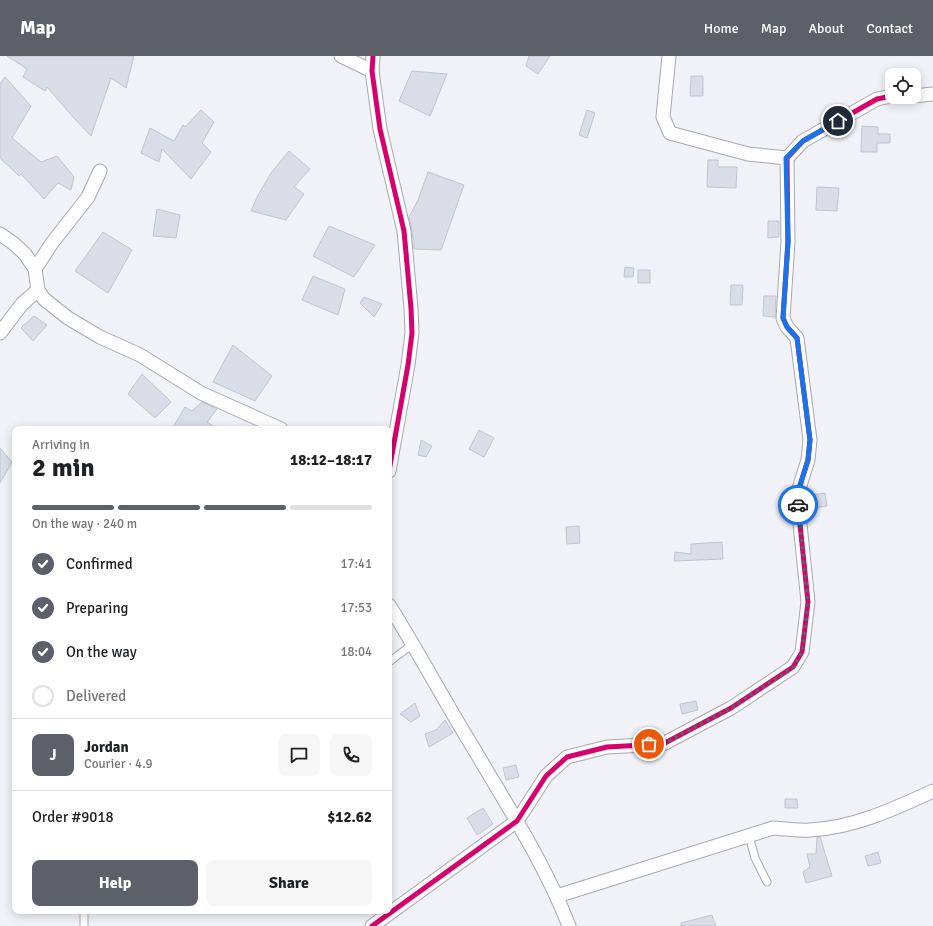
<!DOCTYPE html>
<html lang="en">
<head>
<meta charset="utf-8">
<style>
	body { margin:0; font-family:Signika,sans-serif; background:#f6f6f6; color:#202124; height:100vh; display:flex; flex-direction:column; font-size:15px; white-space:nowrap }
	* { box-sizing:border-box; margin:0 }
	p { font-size:13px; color:#757577 }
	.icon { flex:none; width:22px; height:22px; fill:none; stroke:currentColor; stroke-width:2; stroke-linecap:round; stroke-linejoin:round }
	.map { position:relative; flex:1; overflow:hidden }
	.panel { position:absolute; left:12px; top:370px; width:380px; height:488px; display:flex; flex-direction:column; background:#fff; border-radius:8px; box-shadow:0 2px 10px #0003 }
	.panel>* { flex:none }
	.buttons { position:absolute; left:885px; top:12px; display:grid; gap:8px }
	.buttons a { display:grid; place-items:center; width:36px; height:36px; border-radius:8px; background:#fff; box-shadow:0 2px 10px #0003; font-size:20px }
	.pin { position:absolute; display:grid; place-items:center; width:34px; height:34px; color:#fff; margin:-17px; border:2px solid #fff; border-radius:50%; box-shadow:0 1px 4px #0007 }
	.courier { position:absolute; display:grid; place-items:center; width:40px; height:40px; margin:-20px; border:3px solid #1a73e8; border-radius:50%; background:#fff; color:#222; box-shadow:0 1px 5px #0007 }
	.headline em { font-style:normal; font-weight:800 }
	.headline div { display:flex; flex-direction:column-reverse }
	.headline { display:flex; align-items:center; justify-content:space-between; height:68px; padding:0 20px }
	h1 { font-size:26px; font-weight:800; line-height:30px }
	.bar { display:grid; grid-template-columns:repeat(4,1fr); gap:6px 4px; align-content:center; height:48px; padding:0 20px }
	.bar i { height:5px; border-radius:3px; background:#e0e0e0 }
	.bar .active { background:#5e6069 }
	.bar p { grid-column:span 4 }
	.line { display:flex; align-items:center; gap:10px; padding:0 20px; border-top:1px solid #e0e0e0 }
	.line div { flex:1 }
	.round { display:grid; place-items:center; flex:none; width:42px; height:42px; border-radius:8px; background:#f6f6f6 }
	ol { padding:0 20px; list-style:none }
	li { display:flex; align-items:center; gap:12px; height:44px }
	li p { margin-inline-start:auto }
	li .icon { padding:4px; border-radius:50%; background:#5e6069; color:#fff; stroke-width:4 }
	li:last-child { color:#757577 }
	li i { width:22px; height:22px; border:2px solid #e0e0e0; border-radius:50% }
	.action { display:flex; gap:8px; margin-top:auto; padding:8px 20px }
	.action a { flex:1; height:46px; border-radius:8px; background:#5e6069; color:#fff; font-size:16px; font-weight:800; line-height:46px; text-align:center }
	.action a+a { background:#f6f6f6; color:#202124 }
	header { display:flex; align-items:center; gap:24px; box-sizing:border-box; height:56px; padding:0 20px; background:#5e6069; color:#fff }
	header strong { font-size:19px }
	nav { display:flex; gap:22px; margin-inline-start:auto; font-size:14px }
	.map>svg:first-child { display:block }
</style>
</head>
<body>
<header>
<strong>Map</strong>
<nav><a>Home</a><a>Map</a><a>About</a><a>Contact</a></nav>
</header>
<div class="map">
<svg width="933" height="870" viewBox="0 0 933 870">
	<rect width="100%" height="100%" fill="#f0f2f8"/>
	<g fill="#dadce8" stroke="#c3c5ce">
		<polygon points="7,0 134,0 126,32 111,22 91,80 73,61 47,31 45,35 23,21 27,13"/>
		<polygon points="529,0 550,0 538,18 526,10"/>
		<polygon points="412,15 447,18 430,60 399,45"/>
		<polygon points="691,20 703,20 703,40 690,40"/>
		<polygon points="5,21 31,50 12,82 41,106 57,100 74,121 71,134 58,127 44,143 21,118 19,120 0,102 0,28"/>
		<polygon points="201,54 214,66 202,87 211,96 191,123 162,93 159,106 141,97 150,72 174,85 183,69 185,71"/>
		<polygon points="587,54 595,57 587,82 579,79"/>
		<polygon points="862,70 878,71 878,78 890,78 890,87 877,87 877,96 861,96"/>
		<polygon points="289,95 310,113 294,131 304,138 286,164 251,155 258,139 271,117"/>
		<polygon points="708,104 718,104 718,111 737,111 736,132 707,131"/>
		<polygon points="428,116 464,129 441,194 414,193 412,174 409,161 418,144"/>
		<polygon points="817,131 839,132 837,155 816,154"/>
		<polygon points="157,153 180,159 176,182 153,180"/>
		<polygon points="768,165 779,165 779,181 768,182"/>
		<polygon points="329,170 375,189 354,221 313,200"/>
		<polygon points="103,176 132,194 108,237 75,215"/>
		<polygon points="625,211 634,212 633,221 624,221"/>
		<rect x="638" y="214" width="12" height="13"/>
		<polygon points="313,220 345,233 338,259 302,244"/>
		<polygon points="731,229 743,229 742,249 730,249"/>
		<polygon points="764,240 776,240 775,261 763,260"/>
		<polygon points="364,241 382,248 374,261 360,247"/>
		<polygon points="34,260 47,269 33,285 21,272"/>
		<polygon points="233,289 272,320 255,345 213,326"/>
		<polygon points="142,318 171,346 155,362 128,338"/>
		<polygon points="202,346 217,353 207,366 218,373 172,373 185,351 192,355"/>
		<polygon points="479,374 494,382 484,401 469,393"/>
		<polygon points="421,384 432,390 426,401 418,399"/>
		<polygon points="0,392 12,406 0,427"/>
		<polygon points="825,437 827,450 807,453 805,440"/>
		<polygon points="579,470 580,487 567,488 566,471"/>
		<polygon points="722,486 723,503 674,505 675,496 691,498 691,488"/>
		<polygon points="696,645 698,654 682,658 680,648"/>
		<polygon points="415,647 420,660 411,666 400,658"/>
		<polygon points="445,664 453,677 429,691 425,678 436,674"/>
		<polygon points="516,709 519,721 506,724 503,712"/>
		<polygon points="785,743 797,743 798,752 785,752"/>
		<polygon points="483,752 493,768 477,779 467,762"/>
		<polygon points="817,781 820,781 832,820 806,827 803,816 810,811 807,798 816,798"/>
		<polygon points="878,796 881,807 868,810 865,800"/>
		<polygon points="712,859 716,870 681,870 681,867"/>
	</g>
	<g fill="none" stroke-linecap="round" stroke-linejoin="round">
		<g stroke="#a7a9b1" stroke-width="9">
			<g id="service">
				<polyline points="389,606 413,588"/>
				<polyline points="749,780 755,802 767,826"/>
				<polyline points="84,857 84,870"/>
			</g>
		</g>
		<g stroke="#a7a9b1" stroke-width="15">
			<g id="minor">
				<polyline points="341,0 372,15"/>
				<polyline points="373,0 372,15 380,73 404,175 411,252 412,277 408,309 389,415"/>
				<polyline points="669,0 663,61 670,77 748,98 787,102"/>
				<polyline points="914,40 933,38"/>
				<polyline points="0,178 13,187 25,198 35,213 38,234 44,243 68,262 100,281 140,299 201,337 281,373"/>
				<polyline points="35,213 52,187 88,141 100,115"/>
				<polyline points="0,277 22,248 38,234"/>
				<path d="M389,549C419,597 445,646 474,693C508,751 545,808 569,870"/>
				<path d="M557,840L773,772C785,773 798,775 810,774C853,772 894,753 933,735"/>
				<polyline points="372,870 517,765 546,720 567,701 607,691 663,688 731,652 793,611 802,596 808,546 797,439 808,404 810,384 797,282 787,271 783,262 788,186 787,102 803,85 877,43 892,40"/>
			</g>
		</g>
		<use href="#service" stroke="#fdfdfe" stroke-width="7"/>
		<use href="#minor" stroke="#fdfdfe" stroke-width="13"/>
		<g stroke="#fdfdfd" stroke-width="8">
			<g id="cycleway">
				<polyline points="373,0 372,15 380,73 404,175 411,252 412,277 408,309 389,415"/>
				<polyline points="372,870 517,765 546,720 567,701 607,691 663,688 731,652 793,611 802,596 808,546 797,439 808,404 810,384 797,282 787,271 783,262 788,186 787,102 803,85 877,43 892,40"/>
			</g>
		</g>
		<use href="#cycleway" stroke="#d6006c" stroke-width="5"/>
	</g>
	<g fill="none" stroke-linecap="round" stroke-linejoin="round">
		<polyline stroke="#5e6069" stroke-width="4" stroke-dasharray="0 7.2" points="649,688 663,688 731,652 793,612 802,596 808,546 798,449"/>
		<polyline stroke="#1a73e8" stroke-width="5" points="798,449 797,439 808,404 810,384 797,282 787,271 783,262 788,186 786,102 803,85 838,65"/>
	</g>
</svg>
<div class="buttons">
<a><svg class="icon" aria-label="locate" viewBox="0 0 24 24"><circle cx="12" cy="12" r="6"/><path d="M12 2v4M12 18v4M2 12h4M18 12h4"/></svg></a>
</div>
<div class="pin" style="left:649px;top:688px;background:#ea580c"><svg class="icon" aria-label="bag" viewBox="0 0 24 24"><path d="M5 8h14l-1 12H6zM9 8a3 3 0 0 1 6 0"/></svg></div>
<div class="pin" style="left:838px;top:65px;background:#1f2937"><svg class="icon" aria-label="home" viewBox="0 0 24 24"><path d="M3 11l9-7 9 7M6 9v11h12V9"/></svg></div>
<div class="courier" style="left:798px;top:449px"><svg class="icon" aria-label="car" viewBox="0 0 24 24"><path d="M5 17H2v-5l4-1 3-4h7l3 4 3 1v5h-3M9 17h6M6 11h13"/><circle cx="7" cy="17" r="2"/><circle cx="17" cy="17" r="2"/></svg></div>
<section class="panel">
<div class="headline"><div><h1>2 min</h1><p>Arriving in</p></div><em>18:12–18:17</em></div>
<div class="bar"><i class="active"></i><i class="active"></i><i class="active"></i><i></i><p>On the way · 240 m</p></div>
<ol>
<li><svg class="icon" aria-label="check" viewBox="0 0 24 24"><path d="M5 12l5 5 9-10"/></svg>Confirmed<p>17:41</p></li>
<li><svg class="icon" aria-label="check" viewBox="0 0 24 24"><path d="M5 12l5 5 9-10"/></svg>Preparing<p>17:53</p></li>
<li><svg class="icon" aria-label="check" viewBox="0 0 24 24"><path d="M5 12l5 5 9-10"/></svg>On the way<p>18:04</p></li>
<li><i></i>Delivered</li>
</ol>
<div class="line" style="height:72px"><b class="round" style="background:#5e6069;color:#fff">J</b><div><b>Jordan</b><p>Courier · 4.9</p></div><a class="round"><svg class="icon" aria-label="chat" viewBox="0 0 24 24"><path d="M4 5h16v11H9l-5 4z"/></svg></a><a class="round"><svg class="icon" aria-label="phone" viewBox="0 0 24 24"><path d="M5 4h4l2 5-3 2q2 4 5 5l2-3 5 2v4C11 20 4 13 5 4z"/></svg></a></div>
<div class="line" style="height:52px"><div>Order #9018</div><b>$12.62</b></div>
<div class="action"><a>Help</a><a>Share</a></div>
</section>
</div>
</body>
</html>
